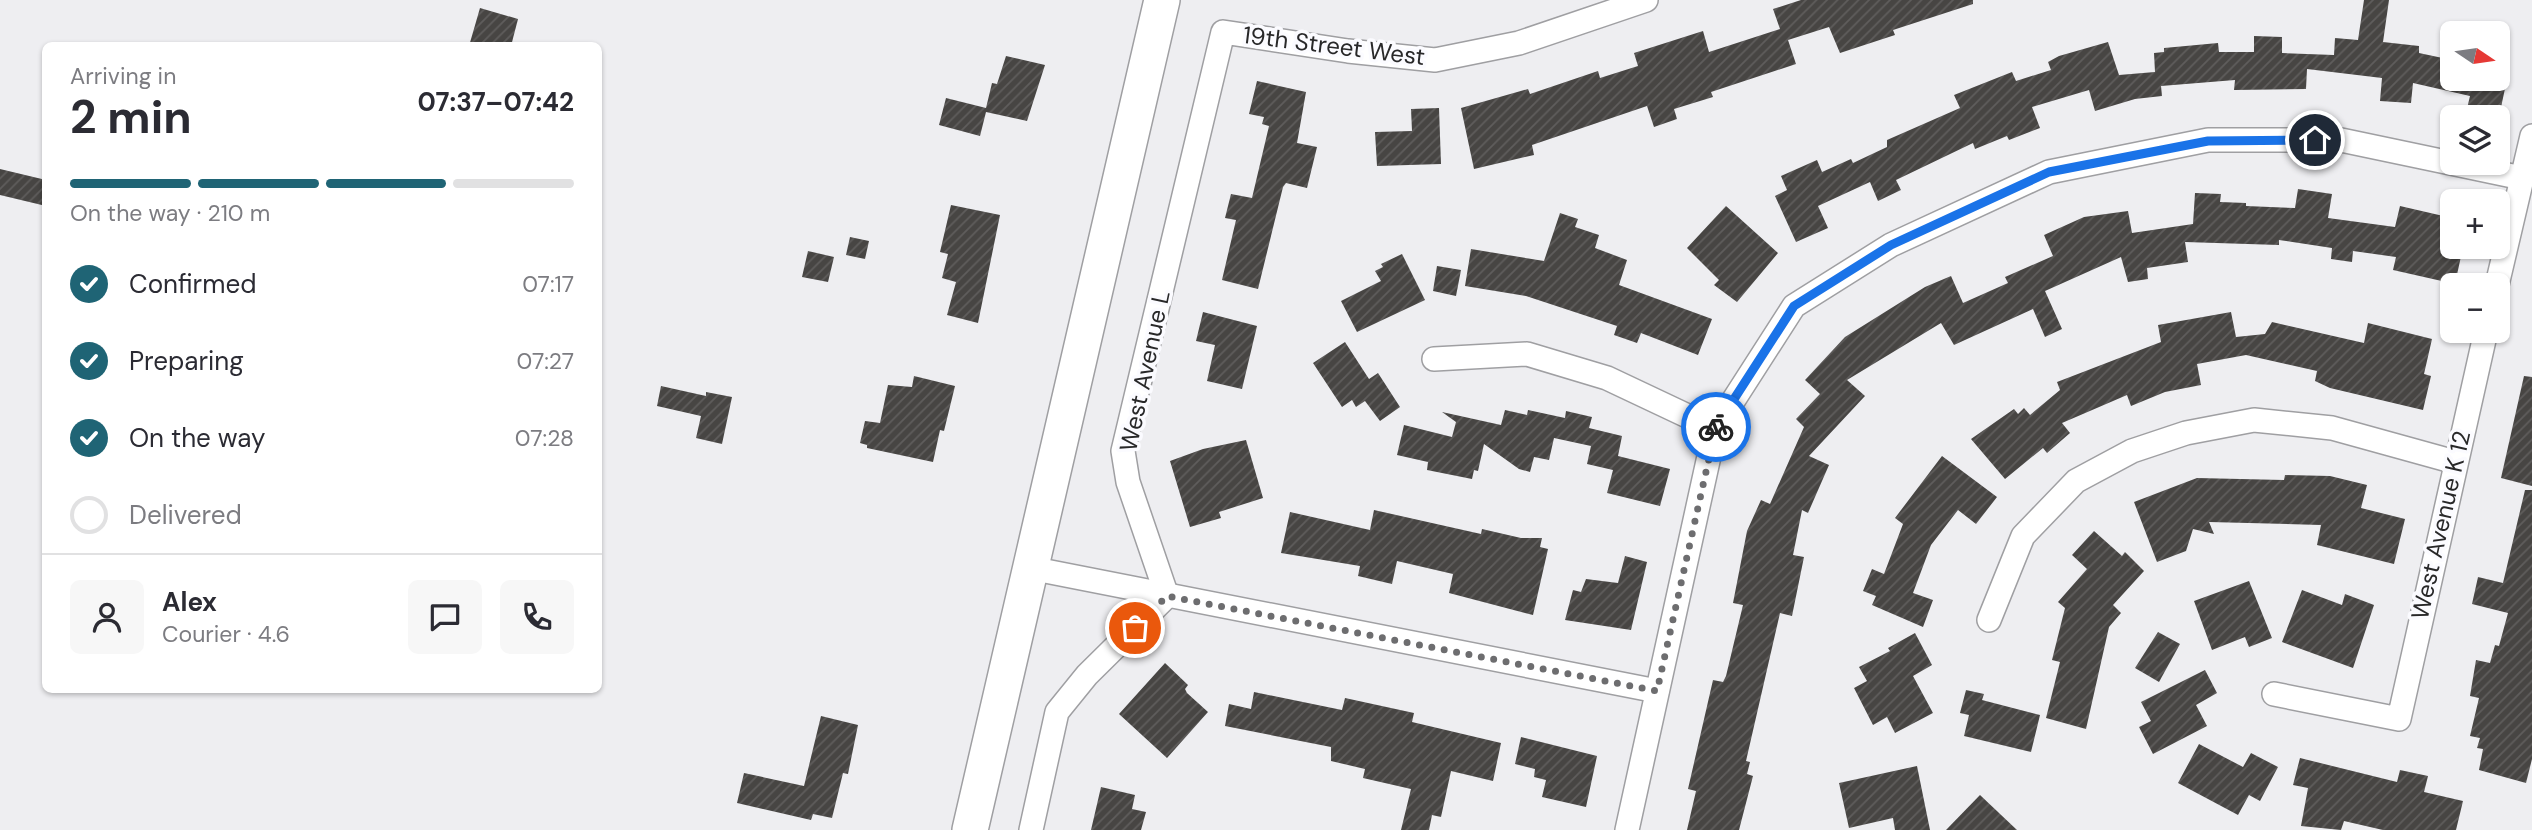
<!DOCTYPE html>
<html lang="en">
<head>
<meta charset="utf-8">
<style>
	body { margin:0; font-family:"DM Sans",sans-serif; background:#f7f7f7; color:#2b2b33; height:100vh; display:flex; flex-direction:column; font-size:26px; white-space:nowrap }
	* { box-sizing:border-box; margin:0 }
	p { font-size:23px; color:#7c7c81 }
	.icon { flex:none; width:38px; height:38px; fill:none; stroke:currentColor; stroke-width:2; stroke-linecap:round; stroke-linejoin:round }
	.map { position:relative; flex:1; overflow:hidden }
	.panel { position:absolute; left:42px; top:42px; width:560px; height:651px; display:flex; flex-direction:column; background:#fff; border-radius:10px; box-shadow:0 2px 5px #0004 }
	.panel>* { flex:none }
	.needle { width:46px; rotate:103deg }
	.tools { position:absolute; left:2440px; top:21px; display:grid; gap:14px }
	.tools a { display:grid; place-items:center; width:70px; height:70px; border-radius:10px; background:#fff; box-shadow:0 2px 5px #0004; font-size:35px }
	.pin { position:absolute; display:grid; place-items:center; width:60px; height:60px; color:#fff; margin:-30px; border:4px solid #fff; border-radius:50%; box-shadow:0 2px 7px #0007 }
	.courier { position:absolute; display:grid; place-items:center; width:70px; height:70px; margin:-35px; border:5px solid #1a73e8; border-radius:50%; background:#fff; color:#222; box-shadow:0 2px 9px #0007 }
	.head em { font-style:normal; font-weight:700 }
	.head div { display:flex; flex-direction:column-reverse }
	.head { display:flex; align-items:center; justify-content:space-between; height:119px; padding:0 28px }
	h1 { font-size:46px; font-weight:700; line-height:52px }
	.bar { display:grid; grid-template-columns:repeat(4,1fr); gap:10px 7px; align-content:center; height:84px; padding:0 28px }
	.bar i { height:9px; border-radius:5px; background:#e1e1e2 }
	.bar .current { background:#1f6475 }
	.bar p { grid-column:span 4 }
	.line { display:flex; align-items:center; gap:18px; padding:0 28px; border-top:2px solid #e1e1e2 }
	.line div { flex:1 }
	.round { display:grid; place-items:center; flex:none; width:74px; height:74px; border-radius:10px; background:#f7f7f7 }
	ol { padding:0 28px; list-style:none }
	li { display:flex; align-items:center; gap:21px; height:77px }
	li p { margin-inline-start:auto }
	li .icon { padding:7px; border-radius:50%; background:#1f6475; color:#fff; stroke-width:4 }
	li:last-child { color:#7c7c81 }
	li i { width:38px; height:38px; border:4px solid #e1e1e2; border-radius:50% }
	.map>svg:first-child { display:block }
</style>
</head>
<body>
<div class="map">
<svg width="2532" height="830" viewBox="0 0 2532 830">
	<defs>
		<pattern id="building-hatch" width="6" height="6" patternUnits="userSpaceOnUse" patternTransform="scale(1.75)"><rect width="6" height="6" fill="#474543"/><path d="M-1 1l2-2M0 6l6-6M5 7l2-2" fill="none" stroke="#5f5d5c"/></pattern>
	</defs>
	<rect width="100%" height="100%" fill="#eeeef1"/>
	<g fill="url(#building-hatch)">
		<polygon points="1801,0 1973,0 1973,4 1893,30 1895,35 1840,53 1829,27 1788,40 1796,64 1711,92 1713,97 1674,109 1677,119 1654,127 1647,106 1532,145 1534,155 1474,169 1461,108 1528,89 1530,94 1598,71 1600,78 1638,66 1634,53 1703,31 1709,52 1780,29 1773,9"/>
		<polygon points="2364,0 2389,0 2383,42 2419,46 2419,53 2452,60 2452,79 2507,79 2499,117 2465,117 2470,96 2413,83 2411,103 2380,101 2382,78 2307,69 2306,89 2234,90 2235,80 2161,86 2162,96 2135,99 2095,111 2089,90 2032,107 2040,128 2009,140 2007,136 1975,149 1973,143 1896,180 1901,190 1878,201 1870,182 1818,206 1828,228 1796,242 1775,196 1787,190 1781,176 1817,160 1822,172 1851,159 1853,163 1887,147 1887,140 1960,108 1954,95 2012,72 2016,81 2051,70 2048,62 2059,56 2108,42 2119,75 2155,72 2154,53 2164,52 2164,48 2218,43 2219,52 2254,52 2254,36 2282,37 2282,53 2334,55 2335,38 2358,40"/>
		<polygon points="480,8 518,19 511,46 469,46"/>
		<polygon points="1006,56 1045,65 1027,121 986,112 980,136 939,125 946,98 986,108 992,83 997,84"/>
		<polygon points="1257,81 1306,92 1297,143 1317,147 1307,188 1286,183 1283,187 1258,289 1222,280 1236,220 1225,218 1231,194 1252,198 1269,126 1262,124 1264,117 1249,114"/>
		<polygon points="1439,108 1441,164 1377,166 1375,132 1412,131 1411,109"/>
		<polygon points="0,169 46,180 46,206 0,195"/>
		<polygon points="2298,189 2332,194 2328,218 2395,227 2400,206 2452,218 2452,247 2463,247 2455,284 2393,270 2396,257 2353,251 2352,262 2331,259 2332,248 2279,240 2279,245 2185,242 2188,262 2147,268 2148,279 2128,282 2121,257 2045,291 2062,329 2045,337 2033,309 1954,345 1941,323 1847,380 1865,396 1809,456 1829,465 1808,513 1802,510 1793,555 1804,557 1792,616 1780,613 1746,761 1750,762 1747,774 1753,776 1739,830 1687,830 1696,791 1688,789 1713,680 1723,682 1726,676 1743,605 1733,603 1747,531 1761,500 1770,504 1804,427 1796,419 1820,394 1805,380 1845,337 1925,287 1951,276 1963,303 2008,283 2005,277 2053,256 2044,235 2084,217 2128,211 2132,233 2193,224 2195,193 2221,194 2220,202 2246,203 2246,206 2295,208"/>
		<polygon points="951,205 1000,215 978,323 947,315 956,282 942,278 948,254 940,252"/>
		<polygon points="1726,206 1778,253 1737,302 1714,285 1719,280 1687,248"/>
		<polygon points="1560,213 1578,219 1575,227 1599,235 1595,248 1627,260 1619,285 1712,319 1698,355 1641,333 1637,343 1614,335 1617,326 1526,296 1465,286 1471,249 1544,261"/>
		<polygon points="850,237 869,241 865,259 846,255"/>
		<polygon points="808,251 834,257 828,282 802,277"/>
		<polygon points="1402,254 1425,300 1357,332 1341,301 1381,281 1375,271 1383,267 1381,264"/>
		<polygon points="1437,266 1461,270 1456,296 1433,291"/>
		<polygon points="1203,312 1257,326 1242,389 1207,381 1215,345 1196,341"/>
		<polygon points="2231,312 2236,337 2265,334 2272,322 2364,343 2368,323 2432,339 2424,374 2431,376 2423,410 2330,388 2315,381 2317,371 2246,355 2197,364 2201,385 2165,392 2131,406 2127,395 2062,423 2070,433 2047,453 2043,448 2005,479 1971,439 2014,409 2018,414 2024,408 2030,415 2060,390 2057,382 2161,342 2158,325"/>
		<polygon points="1345,342 1369,379 1378,373 1400,407 1380,421 1365,401 1356,407 1352,400 1342,407 1313,363"/>
		<polygon points="914,376 955,386 944,431 940,430 933,462 867,448 867,445 860,443 865,421 880,423 888,385 912,387"/>
		<polygon points="2524,376 2532,377 2532,486 2501,478"/>
		<polygon points="661,386 706,396 706,392 732,397 722,444 696,438 701,416 657,406"/>
		<polygon points="1505,410 1527,415 1528,410 1565,418 1566,411 1592,417 1589,428 1622,436 1618,456 1670,469 1660,506 1607,493 1613,470 1587,464 1591,446 1554,438 1549,460 1534,457 1530,472 1519,469 1484,444 1478,471 1474,470 1472,479 1427,470 1428,462 1397,455 1404,425 1452,437 1456,422 1442,412 1501,425"/>
		<polygon points="1246,440 1263,498 1219,512 1221,518 1190,527 1170,461 1203,449"/>
		<polygon points="1942,456 1997,497 1976,524 1958,510 1931,545 1913,593 1933,600 1923,627 1872,605 1876,596 1863,591 1872,569 1884,574 1903,524 1895,518"/>
		<polygon points="2285,475 2330,476 2367,485 2361,508 2405,519 2394,564 2317,545 2321,525 2209,522 2214,534 2193,529 2186,551 2157,562 2134,502 2197,478 2284,480"/>
		<polygon points="2525,490 2532,490 2532,759 2526,783 2479,770 2483,749 2477,748 2480,738 2470,736 2479,698 2470,696 2476,660 2490,663 2495,645 2499,646 2508,613 2472,604 2478,577 2503,583"/>
		<polygon points="1374,510 1481,534 1482,529 1521,538 1542,538 1540,547 1548,549 1533,615 1449,593 1453,574 1397,561 1392,584 1358,576 1360,566 1281,553 1290,512 1370,530"/>
		<polygon points="2094,531 2122,556 2125,552 2144,571 2113,605 2121,613 2109,627 2086,729 2046,718 2060,662 2052,660 2065,608 2058,602 2087,569 2072,555"/>
		<polygon points="1625,556 1647,562 1631,630 1565,620 1573,590 1581,592 1586,579 1618,583"/>
		<polygon points="2249,581 2272,638 2249,647 2245,637 2212,650 2194,601"/>
		<polygon points="2302,590 2342,605 2345,594 2374,605 2353,668 2282,642"/>
		<polygon points="2158,632 2180,644 2159,682 2135,668"/>
		<polygon points="1915,633 1932,665 1913,676 1933,713 1895,733 1887,717 1873,725 1854,688 1867,681 1859,667 1890,651 1888,648"/>
		<polygon points="1165,663 1188,685 1185,689 1187,693 1208,712 1167,758 1119,714"/>
		<polygon points="2205,670 2217,693 2196,705 2207,726 2153,754 2139,727 2151,721 2141,702"/>
		<polygon points="1966,690 1984,694 1982,700 2040,715 2031,752 1964,736 1969,715 1960,713"/>
		<polygon points="1254,692 1342,710 1345,698 1414,713 1412,722 1501,743 1493,781 1451,771 1441,817 1432,815 1429,830 1401,830 1411,789 1363,778 1365,769 1331,761 1331,747 1225,726 1229,704 1251,709"/>
		<polygon points="821,716 858,725 848,774 843,773 832,818 813,814 811,820 737,803 744,773 804,786"/>
		<polygon points="1521,737 1597,756 1586,807 1542,797 1546,780 1534,777 1535,769 1515,764"/>
		<polygon points="2199,744 2243,767 2251,753 2278,767 2260,801 2249,795 2238,815 2178,783"/>
		<polygon points="2300,758 2397,782 2400,770 2428,776 2424,792 2463,801 2456,830 2383,830 2344,821 2341,830 2301,826 2308,788 2293,785"/>
		<polygon points="1917,766 1930,830 1895,830 1893,818 1849,828 1839,783"/>
		<polygon points="1101,787 1135,795 1132,809 1146,812 1141,830 1091,830"/>
		<polygon points="1980,795 2017,830 1946,830"/>
	</g>
	<g fill="none" stroke-linecap="round" stroke-linejoin="round">
		<g stroke="#9f9fa2" stroke-width="26">
			<g id="minor">
				<polyline points="2497,285 2532,136"/>
				<polyline points="1434,359 1527,354 1607,378 1715,429"/>
				<polyline points="1030,568 1657,691"/>
				<polyline points="1989,620 2023,536 2076,481 2132,451 2186,433 2254,420 2332,428 2455,462"/>
				<polyline points="2274,694 2399,719 2486,331"/>
				<polyline points="1031,830 1057,712 1087,675 1167,596 1128,482 1123,451 1223,32 1348,51 1435,60 1519,43 1646,0"/>
				<polyline points="1627,830 1715,429 1794,306 1891,245 2049,172 2208,140 2341,140 2522,178"/>
			</g>
		</g>
		<g stroke="#9f9fa2" stroke-width="38">
			<polyline id="primary" points="970,830 1162,0"/>
		</g>
		<use href="#minor" stroke="#fff" stroke-width="23"/>
		<use href="#primary" stroke="#fff" stroke-width="35"/>
	</g>
	<g fill="none" stroke-linecap="round" stroke-linejoin="round">
		<polyline stroke="#6d6d6f" stroke-width="7" stroke-dasharray="0 12.6" points="1135,628 1167,596 1657,691 1716,427"/>
		<polyline stroke="#1a73e8" stroke-width="9" points="1716,427 1794,306 1891,245 2049,172 2208,141 2315,140"/>
	</g>
	<g text-anchor="middle" stroke-width="7" stroke-linejoin="round" paint-order="stroke">
		<g font-size="24" fill="#282829" stroke="#fbfbff">
			<text transform="translate(1334 46) rotate(7)" y="8">19th Street West</text>
			<text transform="translate(1145 371) rotate(-78)" y="8">West Avenue L</text>
			<text transform="translate(2441 525) rotate(-77)" y="8">West Avenue K 12</text>
		</g>
	</g>
</svg>
<div class="tools">
<a><svg class="needle" viewBox="-14 -14 28 28"><path d="M0-13l5 13h-10z" fill="#e53935"/><path d="M0 13l5-13h-10z" fill="#7c7c81"/></svg></a>
<a><svg class="icon" aria-label="layers" viewBox="0 0 24 24"><path d="M12 4l9 5-9 5-9-5zM3 14l9 5 9-5"/></svg></a>
<a>+</a>
<a>−</a>
</div>
<div class="pin" style="left:1135px;top:628px;background:#ea580c"><svg class="icon" aria-label="bag" viewBox="0 0 24 24"><path d="M5 8h14l-1 12H6zM9 8a3 3 0 0 1 6 0"/></svg></div>
<div class="pin" style="left:2315px;top:140px;background:#1f2937"><svg class="icon" aria-label="home" viewBox="0 0 24 24"><path d="M3 11l9-7 9 7M6 9v11h12V9"/></svg></div>
<div class="courier" style="left:1716px;top:427px"><svg class="icon" aria-label="bike" viewBox="0 0 24 24"><circle cx="6" cy="16" r="4"/><circle cx="18" cy="16" r="4"/><path d="M6 16l4-8h5l3 8M10 8l3 8H6M13 5h3"/></svg></div>
<section class="panel">
<div class="head"><div><h1>2 min</h1><p>Arriving in</p></div><em>07:37–07:42</em></div>
<div class="bar"><i class="current"></i><i class="current"></i><i class="current"></i><i></i><p>On the way · 210 m</p></div>
<ol>
<li><svg class="icon" aria-label="check" viewBox="0 0 24 24"><path d="M5 12l5 5 9-10"/></svg>Confirmed<p>07:17</p></li>
<li><svg class="icon" aria-label="check" viewBox="0 0 24 24"><path d="M5 12l5 5 9-10"/></svg>Preparing<p>07:27</p></li>
<li><svg class="icon" aria-label="check" viewBox="0 0 24 24"><path d="M5 12l5 5 9-10"/></svg>On the way<p>07:28</p></li>
<li><i></i>Delivered</li>
</ol>
<div class="line" style="height:126px"><a class="round"><svg class="icon" aria-label="person" viewBox="0 0 24 24"><circle cx="12" cy="8" r="4"/><path d="M4 21q1-7 8-7t8 7"/></svg></a><div><b>Alex</b><p>Courier · 4.6</p></div><a class="round"><svg class="icon" aria-label="chat" viewBox="0 0 24 24"><path d="M4 5h16v11H9l-5 4z"/></svg></a><a class="round"><svg class="icon" aria-label="phone" viewBox="0 0 24 24"><path d="M5 4h4l2 5-3 2q2 4 5 5l2-3 5 2v4C11 20 4 13 5 4z"/></svg></a></div>
</section>
</div>
</body>
</html>
